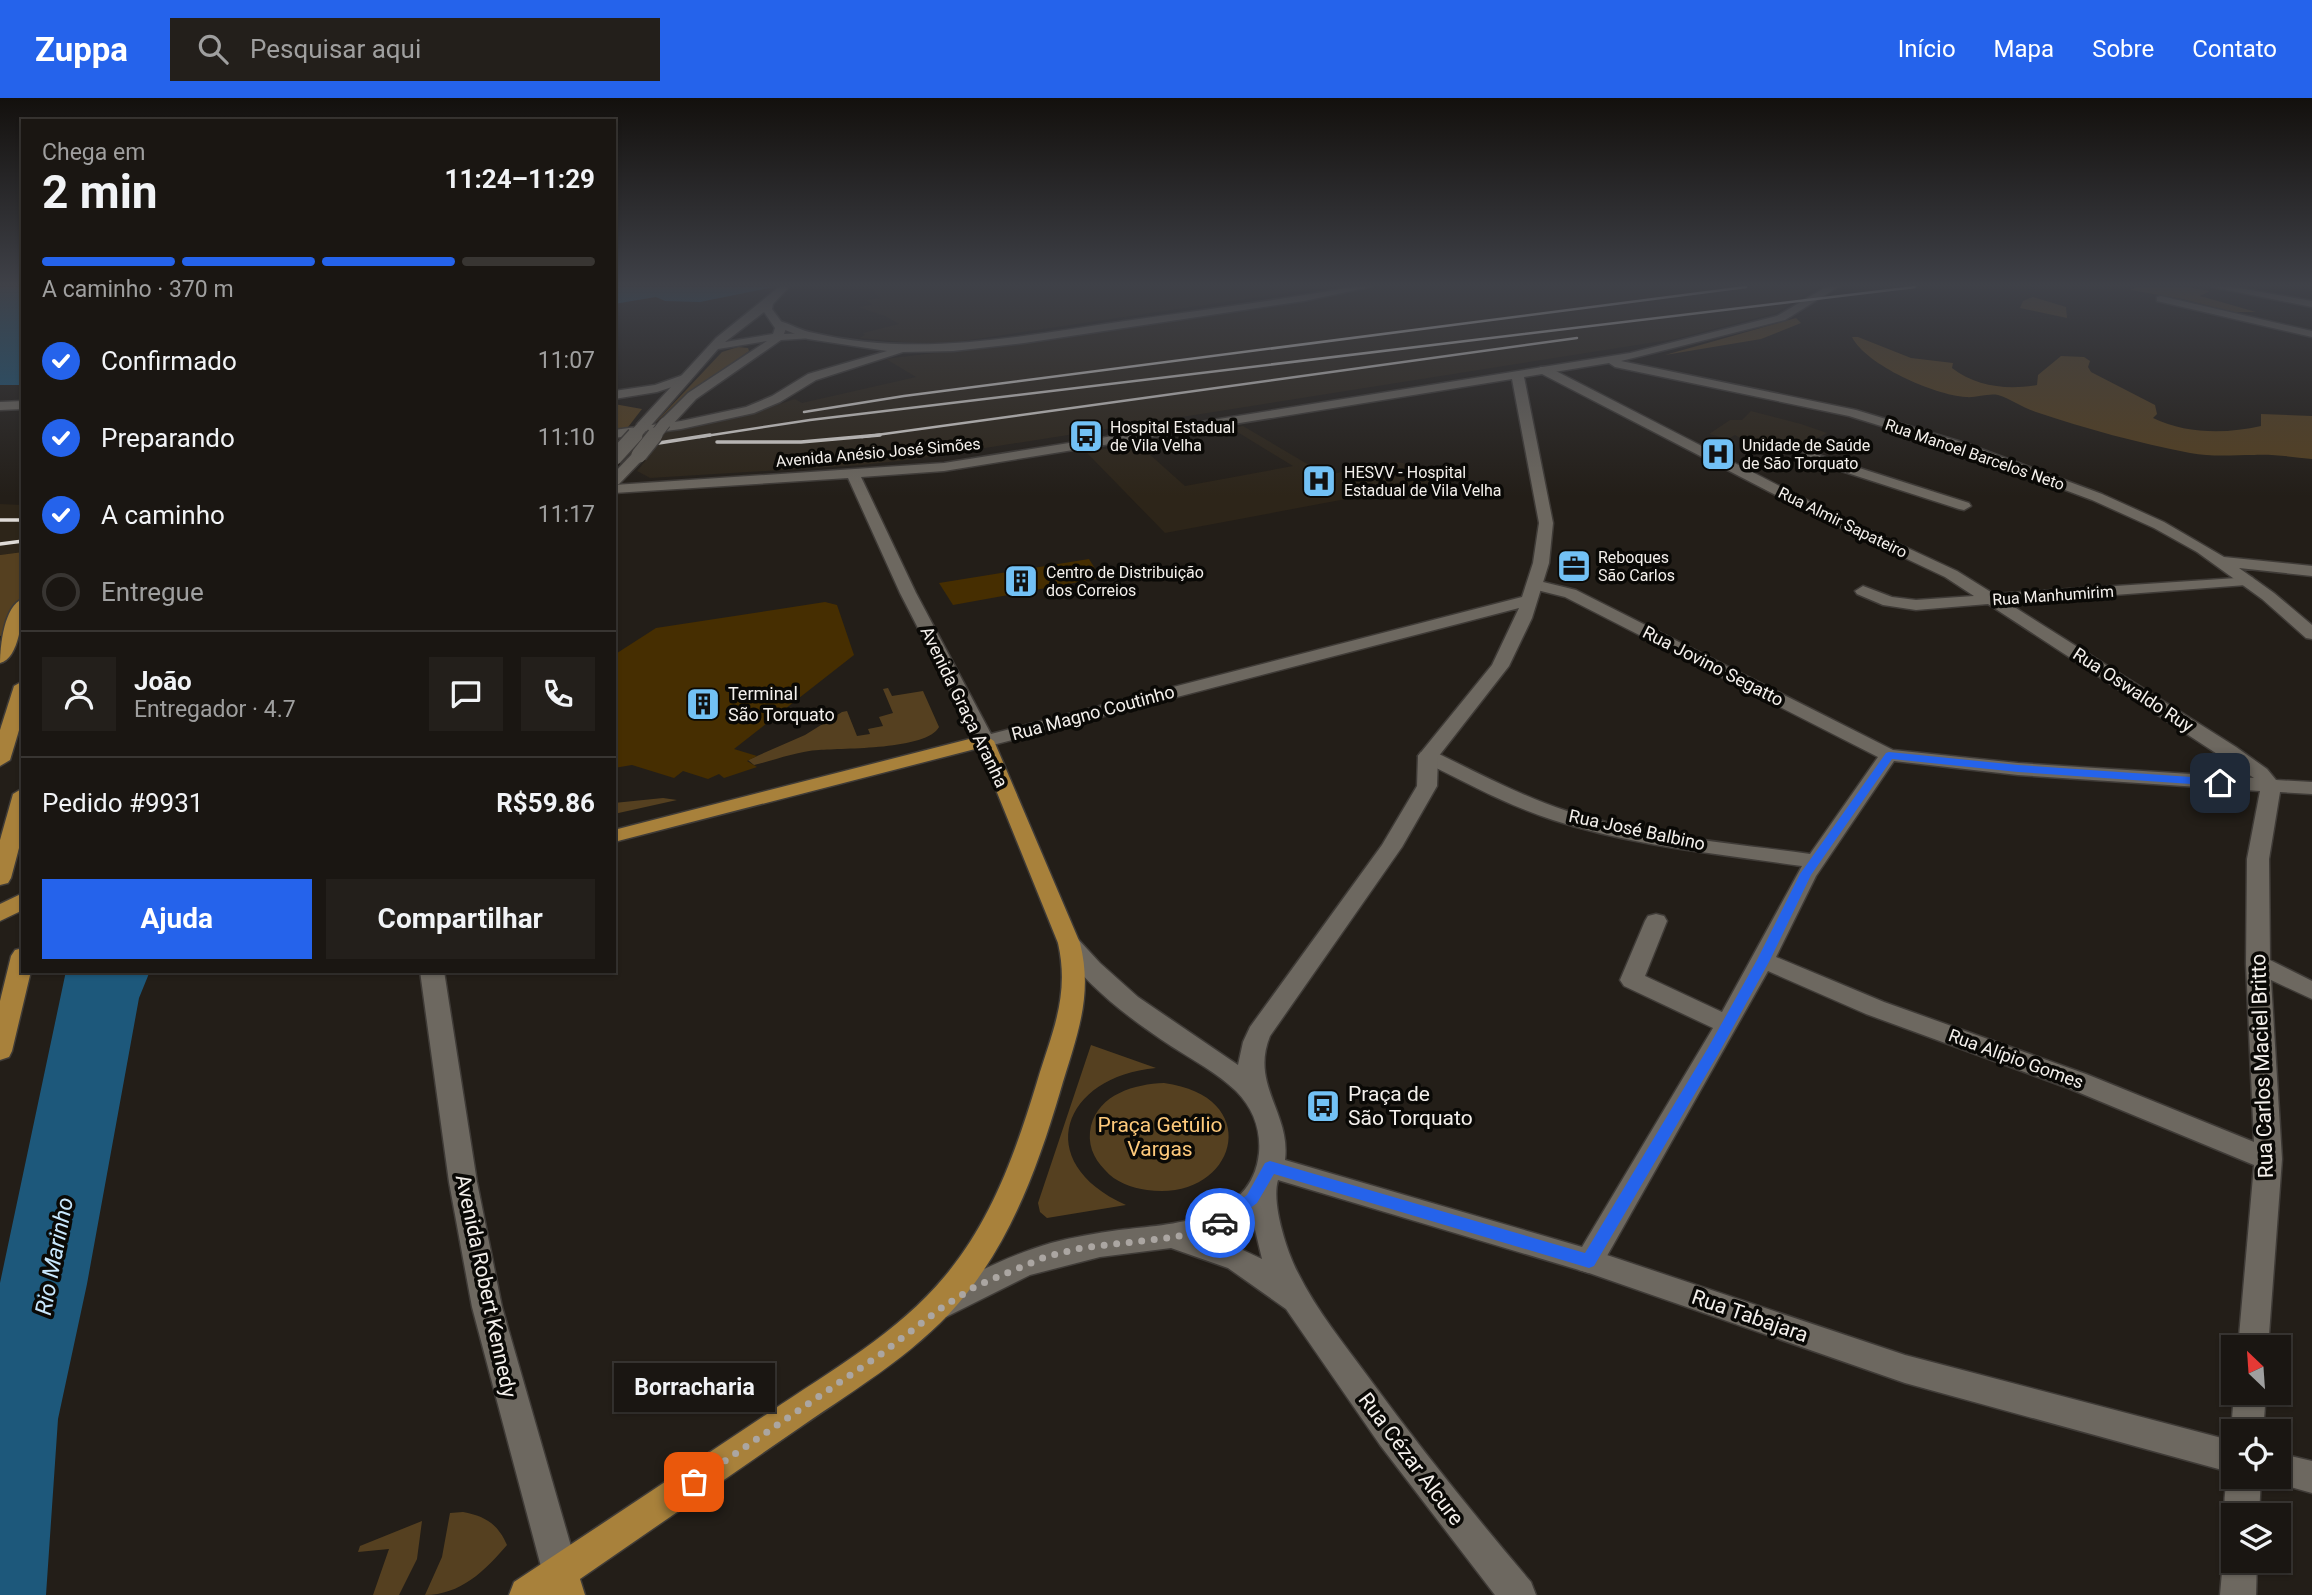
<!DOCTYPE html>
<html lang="pt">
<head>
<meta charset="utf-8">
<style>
	body { margin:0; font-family:Roboto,sans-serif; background:#231f1b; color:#f1f3f6; height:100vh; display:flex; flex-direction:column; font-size:26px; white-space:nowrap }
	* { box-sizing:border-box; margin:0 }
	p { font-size:23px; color:#9f9f9f }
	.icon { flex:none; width:38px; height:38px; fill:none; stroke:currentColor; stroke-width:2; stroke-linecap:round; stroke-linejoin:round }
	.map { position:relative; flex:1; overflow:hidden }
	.drawer { position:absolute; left:21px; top:21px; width:595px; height:854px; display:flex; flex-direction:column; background:#1a1612; border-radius:0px; box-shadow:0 2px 5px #0004,0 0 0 2px #383532 }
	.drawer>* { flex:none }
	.needle { width:46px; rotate:335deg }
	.buttons { position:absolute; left:2221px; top:1237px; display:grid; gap:14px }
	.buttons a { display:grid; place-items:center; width:70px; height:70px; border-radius:0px; background:#1a1612; box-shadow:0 2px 5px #0004,0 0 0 2px #383532; font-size:35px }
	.pin { position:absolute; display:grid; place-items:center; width:60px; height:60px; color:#fff; margin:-30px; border-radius:14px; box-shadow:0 4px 10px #0006 }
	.courier { position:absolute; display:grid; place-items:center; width:70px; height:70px; margin:-35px; border:5px solid #2563eb; border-radius:50%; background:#fff; color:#222; box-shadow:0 2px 9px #0007 }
	.bubble { position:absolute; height:49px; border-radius:0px; background:#1a1612; box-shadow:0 2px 5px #0004,0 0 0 2px #383532; font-size:23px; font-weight:700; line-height:49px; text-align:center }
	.headline em { font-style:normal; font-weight:700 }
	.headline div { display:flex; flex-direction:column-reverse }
	.headline { display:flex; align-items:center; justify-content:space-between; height:119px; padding:0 21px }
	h1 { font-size:46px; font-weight:700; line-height:52px }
	.bar { display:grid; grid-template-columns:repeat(4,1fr); gap:10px 7px; align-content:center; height:84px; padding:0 21px }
	.bar i { height:9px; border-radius:5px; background:#383532 }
	.bar .current { background:#2563eb }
	.bar p { grid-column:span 4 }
	.line { display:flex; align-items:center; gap:18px; padding:0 21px; border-top:2px solid #383532 }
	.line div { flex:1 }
	.round { display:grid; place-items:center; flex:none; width:74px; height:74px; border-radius:0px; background:#231f1b }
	ol { padding:0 21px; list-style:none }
	li { display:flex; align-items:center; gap:21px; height:77px }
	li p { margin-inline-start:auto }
	li .icon { padding:7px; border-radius:50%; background:#2563eb; color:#fff; stroke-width:4 }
	li:last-child { color:#9f9f9f }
	li i { width:38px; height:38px; border:4px solid #383532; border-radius:50% }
	.button { display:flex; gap:14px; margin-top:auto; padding:14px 21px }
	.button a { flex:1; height:80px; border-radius:0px; background:#2563eb; color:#fff; font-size:28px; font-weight:700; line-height:80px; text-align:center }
	.button a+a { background:#231f1b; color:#f1f3f6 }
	header { display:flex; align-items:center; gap:42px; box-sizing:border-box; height:98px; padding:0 35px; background:#2563eb; color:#fff }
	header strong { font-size:33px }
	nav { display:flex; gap:38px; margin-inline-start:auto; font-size:24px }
	.search { width:490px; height:63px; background:#231f1b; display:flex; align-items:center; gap:18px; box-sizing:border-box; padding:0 24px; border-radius:0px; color:#9f9f9f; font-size:26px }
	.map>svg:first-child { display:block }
</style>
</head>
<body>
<header>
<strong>Zuppa</strong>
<div class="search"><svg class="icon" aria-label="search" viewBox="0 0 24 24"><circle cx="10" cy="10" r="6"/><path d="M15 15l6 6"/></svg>Pesquisar aqui</div>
<nav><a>Início</a><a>Mapa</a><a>Sobre</a><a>Contato</a></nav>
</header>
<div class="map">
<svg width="2312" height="1497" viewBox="0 0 2312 1497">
	<rect width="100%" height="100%" fill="#231e18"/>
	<g fill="#2d2519">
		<polygon points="869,189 1326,189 936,247 859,240 865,237 863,235 899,226 885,218 858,209 872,207 867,202 881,200"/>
		<polygon points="1379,189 1817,189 1776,215 1675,241 916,361 862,367 650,380 637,373 651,356 614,358 614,340 764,311 795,301 802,305 916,279 886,261 893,260 1072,238 1282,207"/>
		<polygon points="1751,313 1801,326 1827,335 1787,356 1747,344 1735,337 1728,341 1709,336 1730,322 1742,322"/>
		<polygon points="1243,328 1326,377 1394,364 1403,365 1431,385 1165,435 1086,354 1138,346 1185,388 1293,368 1231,330"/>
		<polygon points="0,406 23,407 23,454 0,457"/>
	</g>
	<g fill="#554020">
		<polygon points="2137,189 2187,189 2210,193 2200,198 2256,214 2234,214 2178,200 2130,192"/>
		<polygon points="2033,199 2066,209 2067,220 2020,210 2023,203"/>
		<polygon points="1796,220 1801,225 1761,241 1665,257"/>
		<path d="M1852,239H1858L1911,260L1953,265L1952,270C1976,289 2008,292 2037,287L2038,277L2061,258L2084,259L2090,263L2088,269L2091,274L2155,307L2157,316L2153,320C2186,336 2226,336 2261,328V316L2312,318V361C2293,359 2273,356 2254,357C2232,357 2212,359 2190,355C2138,345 2087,331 2036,314C2023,310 2011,301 1998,297C1988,295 1976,300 1966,299C1934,297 1866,267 1852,239Z"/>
		<polygon points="738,249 748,250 749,253 683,299 653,327 722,254"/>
		<polygon points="614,306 642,311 625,333 614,330"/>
		<polygon points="23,454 23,534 0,538 0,457"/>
		<path d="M888,590L892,598L923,593L939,629C927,652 843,650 819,652C798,653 775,662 754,667L748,662L805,637L842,614L847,613L857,638L870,636L868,631L883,628L879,619L893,615L883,591Z"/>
		<polygon points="663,700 677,702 614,716 614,705"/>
		<path d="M1091,947L1156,970C1063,978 1030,1064 1126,1107L1047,1120L1040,1114L1038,1105Z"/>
		<path d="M1164,985C1268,999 1235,1105 1147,1092C1132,1090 1115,1084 1105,1072C1093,1060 1087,1045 1091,1028C1099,996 1135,986 1164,985Z"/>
		<path d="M463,1414C485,1418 498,1426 507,1447C485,1473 460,1497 425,1497L442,1459L450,1415Z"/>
		<polygon points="422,1423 417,1461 399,1497 373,1497 389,1451 358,1454 360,1448"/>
	</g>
	<g fill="#1d587b">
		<rect x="0" y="189" width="23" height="98"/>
		<polygon points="614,189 774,189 700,204 665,203 656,199 614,206"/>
		<polygon points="66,873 150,873 139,900 87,1186 58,1321 46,1497 0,1497 0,1185"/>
	</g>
	<g fill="#462e01">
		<polygon points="1089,461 1101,480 953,507 939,485"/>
		<polygon points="825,504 837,507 854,557 734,651 757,658 747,663 757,669 724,680 719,676 708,681 683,673 674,680 632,667 614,670 614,557 656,530"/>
	</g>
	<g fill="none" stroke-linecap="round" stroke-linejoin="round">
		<g stroke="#3f3b37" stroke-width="3">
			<g id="minor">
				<path d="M1351,189H1370L1304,203L1024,245L953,253L903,254L816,282L780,304L754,315L681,331L614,340V332L681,323L746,309L772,298L808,276L887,253L808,241L775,228V224L779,223C791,226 801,233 814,235C918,260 1021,238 1125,223C1200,212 1276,203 1351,189Z"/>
				<polygon points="2213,189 2233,189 2312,203 2312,209"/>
				<polygon points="2161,198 2312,233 2312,239 2157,203 2157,199"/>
				<path d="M1540,269H1548L1826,412L1957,473L1994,496L2252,479L2254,482L2246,487L2008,505L2236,649L2267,671L2276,682L2312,684V696L2280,694L2269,761L2270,862L2312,883V901L2271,882L2282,1061L2268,1250H2238L2254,1067L2068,990L1866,916L1768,873L1599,1172L1589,1175L1579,1172L1575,1163L1579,1154L1713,930L1624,888L1620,882L1645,823L1648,818L1656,816L1664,818L1667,823L1645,878L1722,914L1802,768C1719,756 1633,748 1553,722C1507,707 1464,684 1421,662L1418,658L1421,654H1435C1478,675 1521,698 1567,713C1644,738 1730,745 1810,756L1878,659L1565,499L1529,490L1527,487L1529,484L1535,482L1576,492L1893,652L2018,665L2254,680L1988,506L1916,512L1883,507L1857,496L1855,493L1863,488L1892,499L1916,502L1974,498L1945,479L1816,418L1540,275ZM1894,663L2018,677L2260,693L2247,761L2246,866L2254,1044L2086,976L1884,904L1776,859L1816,778Z"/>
				<polygon points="1806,353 1969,405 1971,408 1964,412 1959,411 1801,360 1799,357"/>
				<polygon points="2234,1295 2266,1295 2263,1334 2233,1334 2233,1339 2231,1334"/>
				<path d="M2232,1368L2233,1379H2261L2259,1418H2233V1431C2219,1418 2225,1384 2232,1368Z"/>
				<polygon points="2233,1449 2233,1463 2257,1463 2256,1497 2220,1497 2223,1463 2228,1451"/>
			</g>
		</g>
		<g stroke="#3f3b37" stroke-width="3">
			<g id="tertiary">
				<path d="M1826,189H1838L1785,222L1621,263L1856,312L1965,345L2102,396L2164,424L2224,459L2312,468V478L2239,470L2274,495L2312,527V541L2306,540L2262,501L2197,454L2154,430L2092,402L1955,351L1849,318L1615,269L1609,265L1524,279L1553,425L1549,465L1532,520L1509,568L1438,659L1437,688L1402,749L1270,938C1250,987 1291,1015 1285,1062L1589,1151L1905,1257L2233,1343V1375L1905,1285L1589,1175L1278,1082C1271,1105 1287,1154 1298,1175C1317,1213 1344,1246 1369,1280C1420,1350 1475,1418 1531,1484L1536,1497H1495L1380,1347L1286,1211L1228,1170L1171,1150L1100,1159L1030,1177L946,1219L935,1215L931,1206L935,1197C972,1176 1010,1157 1051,1145C1074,1139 1096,1135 1119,1132C1171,1126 1252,1124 1259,1055C1261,1032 1253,1010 1236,993C1217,975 1193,962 1171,948C1130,921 1084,887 1058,845L1061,840L1069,837L1077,840L1100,865L1138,899L1238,967L1243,944L1250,929L1382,747L1417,688L1418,658L1492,567L1519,510L985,649L976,643L900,495L848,380L614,395V387L944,365L1630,255L1777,218ZM1512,281L1539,425L1533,465L1522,499L991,636L916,495L861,379L944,373ZM1252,1119L1262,1161L1215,1139L1242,1127Z"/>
				<polygon points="686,276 690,277 690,283 657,294 614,301 614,293 655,287"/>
				<polygon points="23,303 23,311 0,312 0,304"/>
				<polygon points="2278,1355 2312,1363 2312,1395 2266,1382 2265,1379 2278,1379"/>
			</g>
		</g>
		<g stroke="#3f3b37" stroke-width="3">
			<g id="secondary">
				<path d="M779,189H789L773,206L772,211L786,230L784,236L808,235L814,238L812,240L781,242L696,301L672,327H662V321L688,295L767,243L718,251L647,332H637V326L716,240ZM764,214L775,230L773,236L725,244Z"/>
				<polygon points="639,353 646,357 644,360 619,386 614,387 614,375 634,354"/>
				<polygon points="420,873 444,873 477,1084 502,1209 579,1476 573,1488 561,1494 549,1488 543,1476 472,1209 449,1084"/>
			</g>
		</g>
		<g stroke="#3f3b37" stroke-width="3">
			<g id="primary">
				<path d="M23,501C23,518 19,561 0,565C0,549 4,507 23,501Z"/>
				<polygon points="23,583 23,619 10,662 0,668 0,632 14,588"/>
				<path d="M985,637L994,643L1080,845C1094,900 1075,942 1060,994C1039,1065 1013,1137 967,1195C923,1251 860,1288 802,1328C728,1379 654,1430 580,1481L585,1497H509L514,1484C599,1428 685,1371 770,1314C830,1273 898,1235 945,1178C992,1122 1016,1053 1037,984C1052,934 1070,898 1058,845L979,650L614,744V732Z"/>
				<polygon points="23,690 23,735 11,780 8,785 0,787 0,742 13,696"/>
				<polygon points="23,795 23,812 0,823 0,806"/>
				<polygon points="23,850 23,873 31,873 12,953 9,959 0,962 0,903 11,858 15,852"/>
			</g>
		</g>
		<use href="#minor" fill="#6d6860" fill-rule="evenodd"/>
		<use href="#tertiary" fill="#6d6860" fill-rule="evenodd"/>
		<use href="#secondary" fill="#6d6860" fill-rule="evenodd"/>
		<use href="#primary" fill="#a8813b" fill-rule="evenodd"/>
		<g stroke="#dfdbd7" stroke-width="2.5">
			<polyline points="804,314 904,298 1746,189"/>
			<polyline points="699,339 810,322 1915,189"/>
			<polyline points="862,339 1577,240"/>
		</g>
		<g stroke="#dfdbd7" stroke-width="3.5">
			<polyline points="717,344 801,344 880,337"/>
			<polyline points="614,352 710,337"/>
			<polyline points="0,422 23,422"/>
			<polyline points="0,446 23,443"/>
		</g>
		<g stroke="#3f3b37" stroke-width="13" stroke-linecap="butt">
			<g id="secondary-bridge-far1">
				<polyline points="633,339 642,329"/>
				<polyline points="654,339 665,325"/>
			</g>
		</g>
		<g stroke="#3f3b37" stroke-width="18" stroke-linecap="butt">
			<g id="secondary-bridge">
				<polyline points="639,357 655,337"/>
				<polyline points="614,360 635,337"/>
			</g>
		</g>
		<use href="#secondary-bridge-far1" stroke="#6d6860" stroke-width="11"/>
		<use href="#secondary-bridge" stroke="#6d6860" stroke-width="15"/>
	</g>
	<linearGradient id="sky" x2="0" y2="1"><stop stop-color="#13100d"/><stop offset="0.47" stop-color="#3f4148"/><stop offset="1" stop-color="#3f4148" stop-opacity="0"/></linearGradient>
	<rect width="2312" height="398" fill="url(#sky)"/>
	<polygon fill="#2563eb" points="1889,654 2018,667 2220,681 2225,685 2220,688 2018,674 1892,661 1811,777 1770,862 1720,953 1594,1168 1589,1170 1274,1076 1257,1105 1225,1129 1215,1129 1212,1125 1215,1120 1247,1097 1265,1065 1270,1063 1585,1155 1708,950 1757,862 1800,776 1886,655"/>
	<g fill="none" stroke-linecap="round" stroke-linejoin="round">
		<polyline stroke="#aba6a2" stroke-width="7" stroke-dasharray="0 12.6" points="694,1384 881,1256 944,1208 976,1188 1045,1159 1081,1150 1176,1139 1220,1125"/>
	</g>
	<defs>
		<g id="bus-square" transform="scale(1.75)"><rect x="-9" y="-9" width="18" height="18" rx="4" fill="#72c1f5" stroke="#0a0906"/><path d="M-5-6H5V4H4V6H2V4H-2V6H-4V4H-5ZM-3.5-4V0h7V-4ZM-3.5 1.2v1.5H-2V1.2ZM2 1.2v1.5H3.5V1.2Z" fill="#111"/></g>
		<g id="hospital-square" transform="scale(1.75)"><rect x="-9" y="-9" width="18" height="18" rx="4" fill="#72c1f5" stroke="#0a0906"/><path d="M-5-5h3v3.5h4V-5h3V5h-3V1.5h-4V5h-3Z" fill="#111"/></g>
		<g id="office-square" transform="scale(1.75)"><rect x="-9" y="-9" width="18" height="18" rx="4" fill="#72c1f5" stroke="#0a0906"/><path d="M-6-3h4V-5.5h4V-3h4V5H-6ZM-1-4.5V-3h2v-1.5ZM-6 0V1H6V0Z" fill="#111"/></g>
		<g id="building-square" transform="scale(1.75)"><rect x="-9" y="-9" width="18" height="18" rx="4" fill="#72c1f5" stroke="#0a0906"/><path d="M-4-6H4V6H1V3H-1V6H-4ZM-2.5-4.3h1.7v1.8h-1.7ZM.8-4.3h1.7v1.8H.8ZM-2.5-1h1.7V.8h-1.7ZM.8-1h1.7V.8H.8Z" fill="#111"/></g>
	</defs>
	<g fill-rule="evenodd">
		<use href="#bus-square" x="1086" y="338"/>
		<use href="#hospital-square" x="1718" y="356"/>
		<use href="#hospital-square" x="1319" y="383"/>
		<use href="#office-square" x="1574" y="468"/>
		<use href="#building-square" x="1021" y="483"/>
		<use href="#building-square" x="703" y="606"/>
		<use href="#bus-square" x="1323" y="1008"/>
	</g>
	<g text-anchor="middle" stroke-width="7" stroke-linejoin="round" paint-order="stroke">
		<g font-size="16" fill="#f4f0ec" stroke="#0a0906" text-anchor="start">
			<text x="1110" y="335">Hospital Estadual<tspan x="1110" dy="18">de Vila Velha</tspan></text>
			<text x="1742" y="353">Unidade de Saúde<tspan x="1742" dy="18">de São Torquato</tspan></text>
			<text x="1344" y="380">HESVV - Hospital<tspan x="1344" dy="18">Estadual de Vila Velha</tspan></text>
			<text x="1598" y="465">Reboques<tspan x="1598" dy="18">São Carlos</tspan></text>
			<text x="1046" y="480">Centro de Distribuição<tspan x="1046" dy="18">dos Correios</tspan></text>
		</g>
		<g font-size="16" fill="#f4f0ec" stroke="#0a0906">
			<text transform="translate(878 354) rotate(-5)" y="6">Avenida Anésio José Simões</text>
			<text transform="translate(1975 356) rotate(19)" y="6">Rua Manoel Barcelos Neto</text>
			<text transform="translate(1843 424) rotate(26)" y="6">Rua Almir Sapateiro</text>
			<text transform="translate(2053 497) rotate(-4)" y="6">Rua Manhumirim</text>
		</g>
		<g font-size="18" fill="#f4f0ec" stroke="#0a0906">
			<text transform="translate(1713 568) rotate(27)" y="6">Rua Jovino Segatto</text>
			<text transform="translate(2133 592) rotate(33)" y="6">Rua Oswaldo Ruy</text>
			<text transform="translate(964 609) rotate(64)" y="6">Avenida Graça Aranha</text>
			<text transform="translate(1093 615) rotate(-15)" y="6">Rua Magno Coutinho</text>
			<text transform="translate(1637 732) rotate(12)" y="6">Rua José Balbino</text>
			<text transform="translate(2016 961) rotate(20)" y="6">Rua Alípio Gomes</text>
		</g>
		<g font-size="18" fill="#f4f0ec" stroke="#0a0906" text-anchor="start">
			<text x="728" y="602">Terminal<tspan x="728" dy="21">São Torquato</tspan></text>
		</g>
		<g font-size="21" fill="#f4f0ec" stroke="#0a0906">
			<text transform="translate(2262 968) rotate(-92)" y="7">Rua Carlos Maciel Britto</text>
			<text transform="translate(486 1188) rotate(78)" y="7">Avenida Robert Kennedy</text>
			<text transform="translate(1750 1218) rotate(19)" y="7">Rua Tabajara</text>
			<text transform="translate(1411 1361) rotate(53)" y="7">Rua Cézar Alcure</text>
		</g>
		<g font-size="21" fill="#f4f0ec" stroke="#0a0906" text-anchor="start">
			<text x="1348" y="1003">Praça de<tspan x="1348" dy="24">São Torquato</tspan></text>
		</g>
		<g font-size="21" fill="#fdc97b" stroke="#0a0906">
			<text x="1160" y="1034">Praça Getúlio<tspan x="1160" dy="24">Vargas</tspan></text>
		</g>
		<g font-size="23" font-style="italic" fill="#c9e8fe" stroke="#0a0906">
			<text transform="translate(54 1158) rotate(-79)" y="8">Rio Marinho</text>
		</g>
	</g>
</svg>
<div class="buttons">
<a><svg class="needle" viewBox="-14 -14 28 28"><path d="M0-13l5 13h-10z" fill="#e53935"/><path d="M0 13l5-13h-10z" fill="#9f9f9f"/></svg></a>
<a><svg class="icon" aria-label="locate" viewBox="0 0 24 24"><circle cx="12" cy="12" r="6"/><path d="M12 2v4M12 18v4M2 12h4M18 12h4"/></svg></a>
<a><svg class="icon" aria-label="layers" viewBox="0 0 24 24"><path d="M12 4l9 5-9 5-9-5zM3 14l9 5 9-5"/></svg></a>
</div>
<div class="pin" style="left:694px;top:1384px;background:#ea580c"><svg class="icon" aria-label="bag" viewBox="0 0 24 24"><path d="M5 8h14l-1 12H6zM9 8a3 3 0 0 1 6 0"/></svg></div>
<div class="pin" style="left:2220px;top:685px;background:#1f2937"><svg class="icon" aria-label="home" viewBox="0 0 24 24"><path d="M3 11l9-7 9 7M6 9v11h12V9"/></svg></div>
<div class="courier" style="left:1220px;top:1125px"><svg class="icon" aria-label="car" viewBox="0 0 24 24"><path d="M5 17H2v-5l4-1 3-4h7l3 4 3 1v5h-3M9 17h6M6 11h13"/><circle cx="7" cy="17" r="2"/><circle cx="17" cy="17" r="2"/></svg></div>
<div class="bubble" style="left:614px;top:1265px;width:161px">Borracharia</div>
<section class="drawer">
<div class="headline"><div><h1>2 min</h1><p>Chega em</p></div><em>11:24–11:29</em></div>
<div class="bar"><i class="current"></i><i class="current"></i><i class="current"></i><i></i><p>A caminho · 370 m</p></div>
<ol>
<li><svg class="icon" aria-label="check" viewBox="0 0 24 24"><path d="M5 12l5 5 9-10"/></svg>Confirmado<p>11:07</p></li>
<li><svg class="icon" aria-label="check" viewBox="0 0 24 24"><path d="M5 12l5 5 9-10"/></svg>Preparando<p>11:10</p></li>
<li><svg class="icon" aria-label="check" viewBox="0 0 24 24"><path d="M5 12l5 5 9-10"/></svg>A caminho<p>11:17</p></li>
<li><i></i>Entregue</li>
</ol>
<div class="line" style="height:126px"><a class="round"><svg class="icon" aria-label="person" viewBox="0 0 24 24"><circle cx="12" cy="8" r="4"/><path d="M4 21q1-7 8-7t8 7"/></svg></a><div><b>João</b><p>Entregador · 4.7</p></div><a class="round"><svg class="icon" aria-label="chat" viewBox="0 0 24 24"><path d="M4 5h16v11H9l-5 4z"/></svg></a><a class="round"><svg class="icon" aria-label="phone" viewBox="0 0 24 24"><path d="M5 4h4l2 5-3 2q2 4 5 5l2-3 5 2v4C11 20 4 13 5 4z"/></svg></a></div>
<div class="line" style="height:91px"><div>Pedido #9931</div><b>R$59.86</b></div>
<div class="button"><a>Ajuda</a><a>Compartilhar</a></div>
</section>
</div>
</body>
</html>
